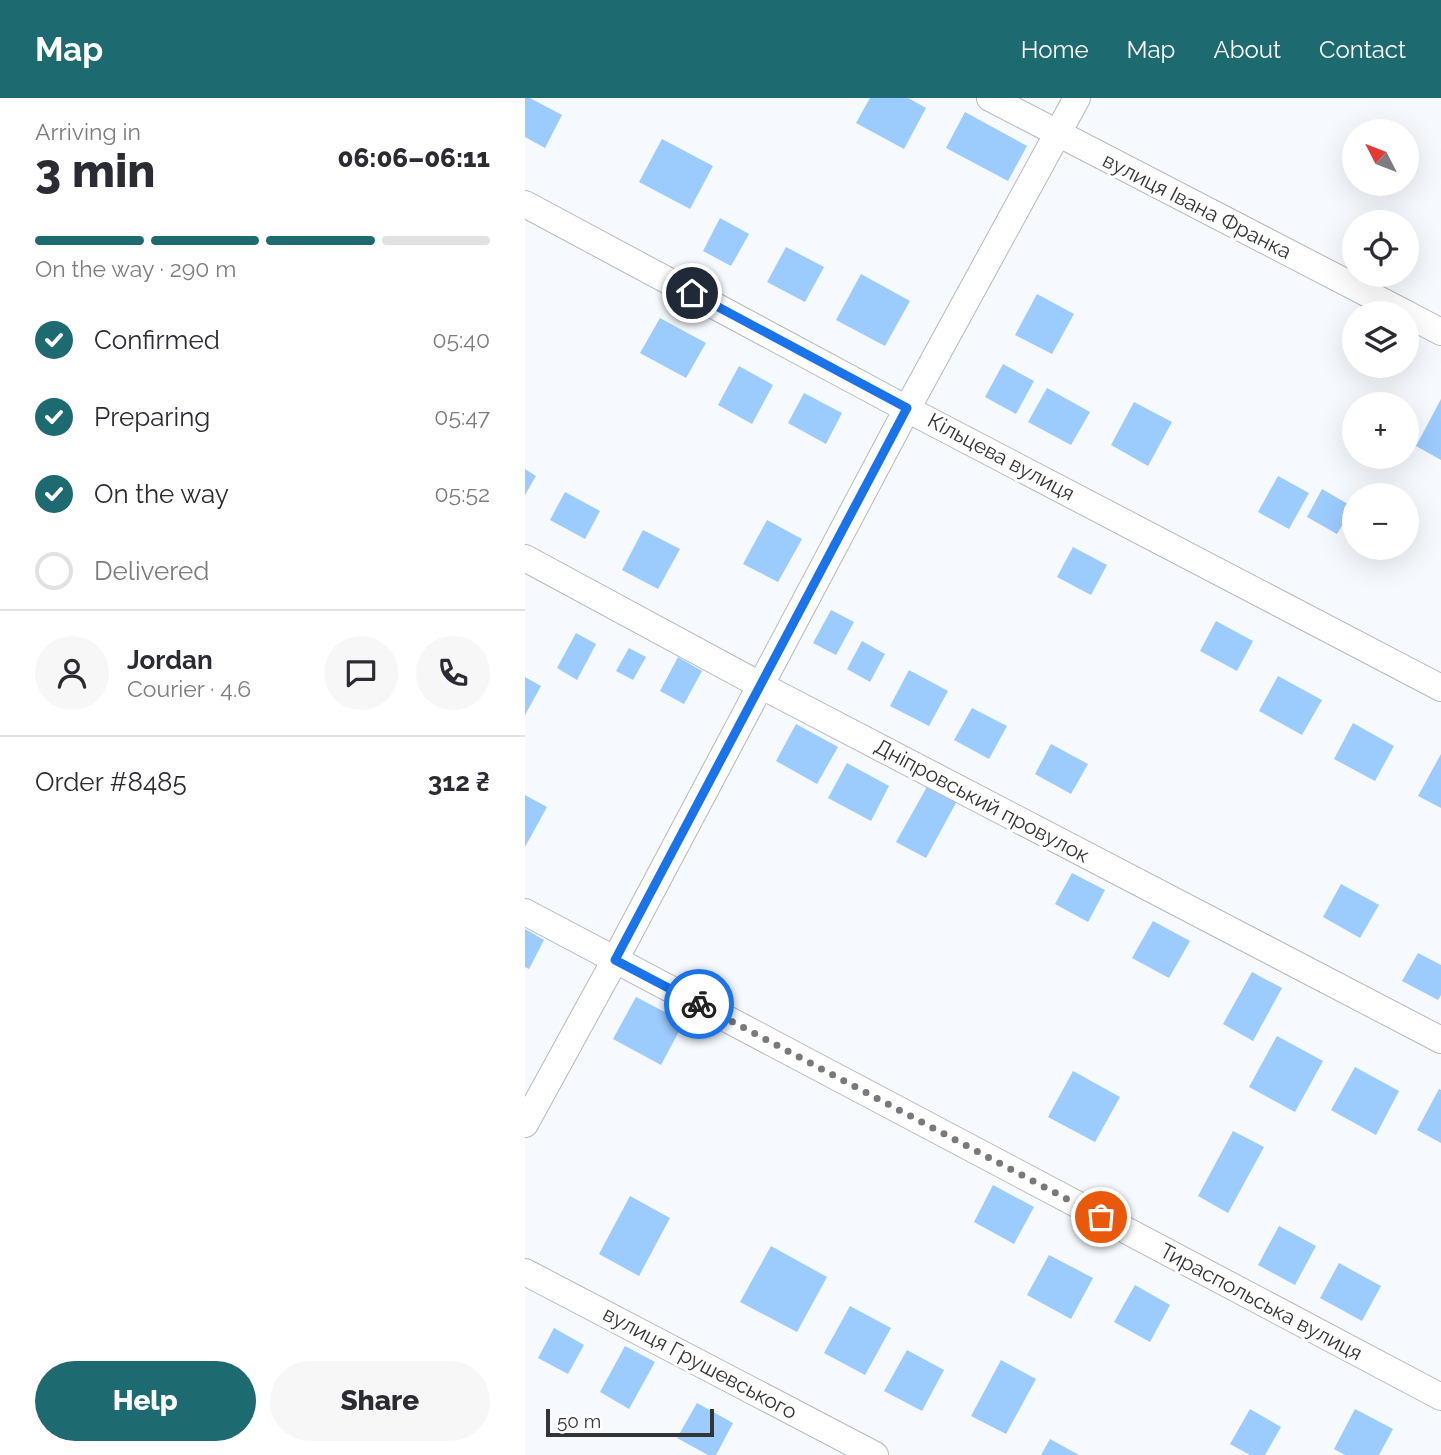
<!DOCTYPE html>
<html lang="en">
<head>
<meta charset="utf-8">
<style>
	body { margin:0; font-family:Raleway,sans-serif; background:#f7f7f7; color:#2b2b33; height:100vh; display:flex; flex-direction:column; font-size:26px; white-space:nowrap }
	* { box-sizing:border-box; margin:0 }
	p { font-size:23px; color:#7c7c81 }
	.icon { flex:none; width:38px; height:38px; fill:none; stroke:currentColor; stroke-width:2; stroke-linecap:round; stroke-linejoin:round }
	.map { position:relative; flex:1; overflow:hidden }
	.sheet { display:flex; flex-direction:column; background:#fff; width:525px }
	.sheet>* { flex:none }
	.needle { width:46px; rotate:312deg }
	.fabs { position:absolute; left:817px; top:21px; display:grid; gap:14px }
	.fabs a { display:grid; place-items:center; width:77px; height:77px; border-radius:50%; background:#fff; box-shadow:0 7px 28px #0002; font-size:35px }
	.scale { position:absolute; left:21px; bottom:18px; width:168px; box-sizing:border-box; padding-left:7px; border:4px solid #333436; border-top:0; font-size:19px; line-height:24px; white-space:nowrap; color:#333436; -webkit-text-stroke:5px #fff; paint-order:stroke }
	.pin { position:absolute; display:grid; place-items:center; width:60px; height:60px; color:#fff; margin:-30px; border:4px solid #fff; border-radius:50%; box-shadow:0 2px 7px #0007 }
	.courier { position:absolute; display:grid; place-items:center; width:70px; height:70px; margin:-35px; border:5px solid #1a73e8; border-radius:50%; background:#fff; color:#222; box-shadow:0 2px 9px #0007 }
	.overview em { font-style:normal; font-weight:800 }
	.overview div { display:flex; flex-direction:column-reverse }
	.overview { display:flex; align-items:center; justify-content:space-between; height:119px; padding:0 35px }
	h1 { font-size:46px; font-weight:800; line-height:52px }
	.bar { display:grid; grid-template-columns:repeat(4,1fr); gap:10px 7px; align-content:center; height:84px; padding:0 35px }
	.bar i { height:9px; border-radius:5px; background:#e1e1e2 }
	.bar .active { background:#1d6a70 }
	.bar p { grid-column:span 4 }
	.line { display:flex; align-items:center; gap:18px; padding:0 35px; border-top:2px solid #e1e1e2 }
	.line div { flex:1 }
	.round { display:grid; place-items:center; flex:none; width:74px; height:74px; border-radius:37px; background:#f7f7f7 }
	ol { padding:0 35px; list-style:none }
	li { display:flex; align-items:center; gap:21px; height:77px }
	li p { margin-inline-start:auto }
	li .icon { padding:7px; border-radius:50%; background:#1d6a70; color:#fff; stroke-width:4 }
	li:last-child { color:#7c7c81 }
	li i { width:38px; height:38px; border:4px solid #e1e1e2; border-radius:50% }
	.action { display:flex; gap:14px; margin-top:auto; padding:14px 35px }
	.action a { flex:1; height:80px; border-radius:42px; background:#1d6a70; color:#fff; font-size:28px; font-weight:800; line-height:80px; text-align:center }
	.action a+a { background:#f7f7f7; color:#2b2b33 }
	header { display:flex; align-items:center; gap:42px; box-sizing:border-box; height:98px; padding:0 35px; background:#1d6a70; color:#fff }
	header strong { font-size:33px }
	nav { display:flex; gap:38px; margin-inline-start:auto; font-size:24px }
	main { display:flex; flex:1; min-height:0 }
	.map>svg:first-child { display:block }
</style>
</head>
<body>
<header>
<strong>Map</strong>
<nav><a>Home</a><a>Map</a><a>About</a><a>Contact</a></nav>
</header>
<main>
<section class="sheet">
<div class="overview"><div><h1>3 min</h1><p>Arriving in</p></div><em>06:06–06:11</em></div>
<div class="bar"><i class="active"></i><i class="active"></i><i class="active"></i><i></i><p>On the way · 290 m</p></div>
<ol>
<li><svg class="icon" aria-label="check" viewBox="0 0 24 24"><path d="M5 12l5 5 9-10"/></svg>Confirmed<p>05:40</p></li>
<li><svg class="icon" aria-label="check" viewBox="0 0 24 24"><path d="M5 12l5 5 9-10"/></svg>Preparing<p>05:47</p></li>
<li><svg class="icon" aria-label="check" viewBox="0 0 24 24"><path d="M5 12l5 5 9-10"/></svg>On the way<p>05:52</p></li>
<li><i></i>Delivered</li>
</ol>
<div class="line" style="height:126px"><a class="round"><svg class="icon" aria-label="person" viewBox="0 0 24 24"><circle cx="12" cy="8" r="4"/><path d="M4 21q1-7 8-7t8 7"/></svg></a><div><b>Jordan</b><p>Courier · 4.6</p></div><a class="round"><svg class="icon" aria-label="chat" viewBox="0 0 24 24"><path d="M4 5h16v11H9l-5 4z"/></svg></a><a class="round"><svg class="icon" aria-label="phone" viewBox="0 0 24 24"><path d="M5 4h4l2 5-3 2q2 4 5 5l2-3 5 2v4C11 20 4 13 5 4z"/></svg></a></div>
<div class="line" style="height:91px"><div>Order #8485</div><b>312 ₴</b></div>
<div class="action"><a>Help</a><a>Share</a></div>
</section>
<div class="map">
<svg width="916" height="1357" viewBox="0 0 916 1357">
	<rect width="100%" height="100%" fill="#f6fafe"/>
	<g fill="#9ccbfe">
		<polygon points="0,0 5,0 37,17 20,50 0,39"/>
		<polygon points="345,0 383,0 401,10 379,51 331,25"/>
		<polygon points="440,14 502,48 483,83 421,50"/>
		<polygon points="137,41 188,68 165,111 114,84"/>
		<polygon points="195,120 224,136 206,168 178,153"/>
		<polygon points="261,149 299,169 280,204 242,184"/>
		<polygon points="336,176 385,203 360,248 311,222"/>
		<polygon points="512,196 549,216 527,256 490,237"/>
		<polygon points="135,220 181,245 161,280 115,255"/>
		<polygon points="478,266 509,283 491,316 460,299"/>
		<polygon points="214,268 248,287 227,326 193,307"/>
		<polygon points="522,290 565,314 546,347 503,324"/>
		<polygon points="279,295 317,315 301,346 263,325"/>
		<polygon points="916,301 916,362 891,348"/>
		<polygon points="609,304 647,324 623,368 586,347"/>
		<polygon points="0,371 11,378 0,397"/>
		<polygon points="753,378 784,395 764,431 733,414"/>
		<polygon points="797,391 828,409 812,436 782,419"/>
		<polygon points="40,394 75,413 60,441 25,422"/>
		<polygon points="242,422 277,441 253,484 218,466"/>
		<polygon points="118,432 155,451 133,491 97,472"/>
		<polygon points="548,449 582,467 566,497 532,479"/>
		<polygon points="306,512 329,524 311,557 288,545"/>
		<polygon points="691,523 728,543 712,573 675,553"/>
		<polygon points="51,535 71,546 52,582 32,570"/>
		<polygon points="337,543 360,556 345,584 322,571"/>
		<polygon points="104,550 121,559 108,582 91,573"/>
		<polygon points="153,559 177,573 159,606 135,593"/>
		<polygon points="384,572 423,593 404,628 365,608"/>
		<polygon points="753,578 797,602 777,637 734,613"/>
		<polygon points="0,579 16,588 0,617"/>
		<polygon points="447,610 482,628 464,661 429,642"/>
		<polygon points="828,625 869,648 850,683 809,661"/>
		<polygon points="271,626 313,649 292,686 251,663"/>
		<polygon points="526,646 563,666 546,696 510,676"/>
		<polygon points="916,656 916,710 893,698"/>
		<polygon points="322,665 364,688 346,723 303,700"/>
		<polygon points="403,687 432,703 401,760 371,744"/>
		<polygon points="0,697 22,709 0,749"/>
		<polygon points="547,775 580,792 563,824 530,806"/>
		<polygon points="816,786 854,807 835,840 798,819"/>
		<polygon points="628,823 665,843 644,880 607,860"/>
		<polygon points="0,831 19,842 4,871 0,869"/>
		<polygon points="893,855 916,867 916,897 913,902 877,883"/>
		<polygon points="727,874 757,890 728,943 698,926"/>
		<polygon points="111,899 159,924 136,967 88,941"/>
		<polygon points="752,938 798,963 770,1014 724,989"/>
		<polygon points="830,969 874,993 851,1037 806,1012"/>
		<polygon points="548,973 595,999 570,1044 523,1019"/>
		<polygon points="914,991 916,992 916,1045 892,1032"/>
		<polygon points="708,1033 739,1049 703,1115 673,1098"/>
		<polygon points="468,1087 509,1109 489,1146 449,1124"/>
		<polygon points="105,1098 145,1120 114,1178 74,1156"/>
		<polygon points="754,1128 791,1148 770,1187 733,1167"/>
		<polygon points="246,1148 302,1179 272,1234 215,1204"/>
		<polygon points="524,1157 568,1180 546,1221 502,1197"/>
		<polygon points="814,1165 856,1188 837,1223 795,1200"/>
		<polygon points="610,1187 645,1207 625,1244 589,1224"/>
		<polygon points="325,1208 366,1230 340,1277 299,1255"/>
		<polygon points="29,1230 59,1247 43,1276 13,1260"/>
		<polygon points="100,1248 130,1264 104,1311 75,1294"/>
		<polygon points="382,1252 419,1272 397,1313 359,1293"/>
		<polygon points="476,1262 511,1281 481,1336 446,1318"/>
		<polygon points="172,1305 208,1325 191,1357 183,1357 152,1340"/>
		<polygon points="725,1311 756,1329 740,1357 725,1357 705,1346"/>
		<polygon points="830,1311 868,1331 854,1357 820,1357 809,1351"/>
		<polygon points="525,1341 554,1357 516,1357"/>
	</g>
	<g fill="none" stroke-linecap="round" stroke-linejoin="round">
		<g stroke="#b5b8bc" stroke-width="28">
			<g id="minor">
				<polyline points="465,0 880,215"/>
				<polyline points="0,106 382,311 916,590"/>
				<polyline points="882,216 916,234"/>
				<polyline points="0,460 235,587 916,942"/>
				<polyline points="0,814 916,1299"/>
				<polyline points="0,1026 90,862 382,311 552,0"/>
				<polyline points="0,1174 350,1357"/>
			</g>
		</g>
		<use href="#minor" stroke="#fff" stroke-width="26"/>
	</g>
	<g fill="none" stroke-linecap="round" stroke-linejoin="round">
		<polyline stroke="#77797c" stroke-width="7" stroke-dasharray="0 12.6" points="174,906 576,1119"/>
		<polyline stroke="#1a73e8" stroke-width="9" points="167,195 382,310 90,862 174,906"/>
	</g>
	<g text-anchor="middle" stroke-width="6" stroke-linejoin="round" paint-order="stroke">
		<g font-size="21" fill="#333436" stroke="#fff">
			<text transform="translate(672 108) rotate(27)" y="7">вулиця Івана Франка</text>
			<text transform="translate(476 359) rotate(28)" y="7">Кільцева вулиця</text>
			<text transform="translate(457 703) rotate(28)" y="7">Дніпровський провулок</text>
			<text transform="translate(736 1204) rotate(28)" y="7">Тираспольська вулиця</text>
			<text transform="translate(175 1265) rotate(28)" y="7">вулиця Грушевського</text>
		</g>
	</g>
</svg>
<div class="fabs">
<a><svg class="needle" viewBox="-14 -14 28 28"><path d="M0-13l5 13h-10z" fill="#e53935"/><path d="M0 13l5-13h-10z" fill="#7c7c81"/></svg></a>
<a><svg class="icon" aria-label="locate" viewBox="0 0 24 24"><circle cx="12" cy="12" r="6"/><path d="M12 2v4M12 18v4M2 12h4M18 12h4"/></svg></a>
<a><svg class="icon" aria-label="layers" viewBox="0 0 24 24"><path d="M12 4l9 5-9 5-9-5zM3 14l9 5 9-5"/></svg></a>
<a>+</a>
<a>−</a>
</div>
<div class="scale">50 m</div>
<div class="pin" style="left:576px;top:1119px;background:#ea580c"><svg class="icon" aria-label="bag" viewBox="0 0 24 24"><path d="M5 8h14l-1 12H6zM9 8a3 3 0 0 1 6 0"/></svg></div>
<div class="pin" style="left:167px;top:195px;background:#1f2937"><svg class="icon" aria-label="home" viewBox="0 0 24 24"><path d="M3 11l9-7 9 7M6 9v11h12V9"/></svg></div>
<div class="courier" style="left:174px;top:906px"><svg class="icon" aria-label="bike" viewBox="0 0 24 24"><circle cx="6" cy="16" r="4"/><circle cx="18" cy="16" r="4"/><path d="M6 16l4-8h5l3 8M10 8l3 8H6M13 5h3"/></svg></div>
</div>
</main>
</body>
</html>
